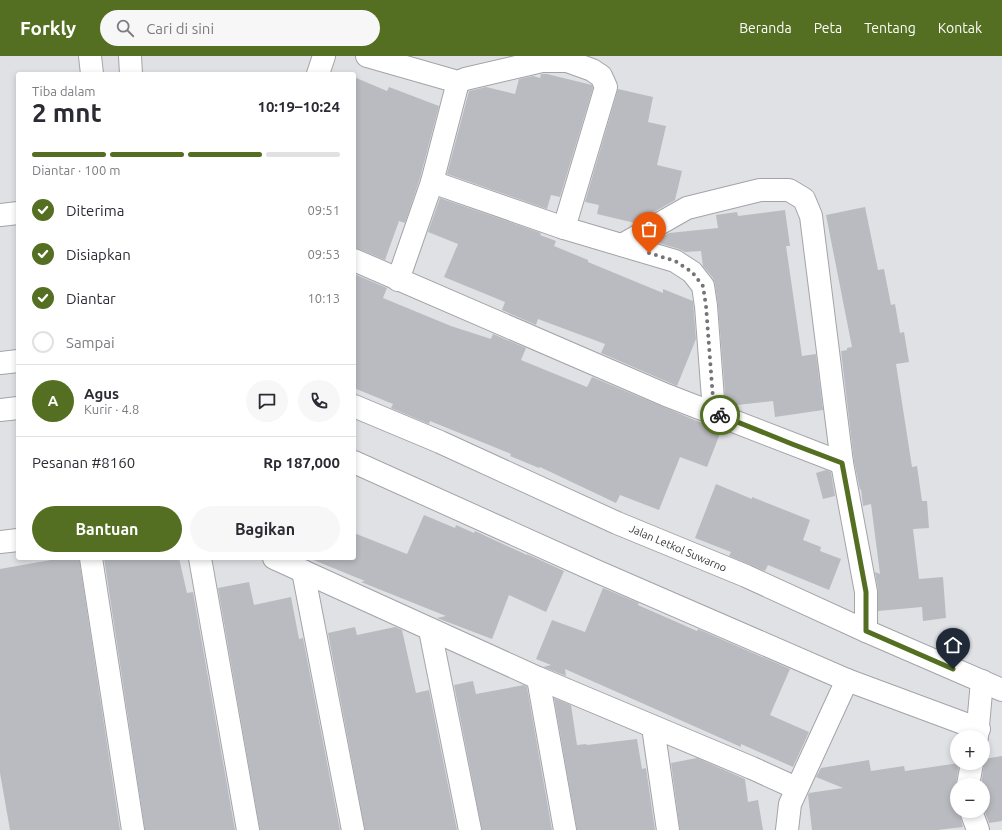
<!DOCTYPE html>
<html lang="id">
<head>
<meta charset="utf-8">
<style>
	body { margin:0; font-family:Ubuntu,sans-serif; background:#f7f7f7; color:#2b2b33; height:100vh; display:flex; flex-direction:column; font-size:15px; white-space:nowrap }
	* { box-sizing:border-box; margin:0 }
	p { font-size:13px; color:#7c7c81 }
	.icon { flex:none; width:22px; height:22px; fill:none; stroke:currentColor; stroke-width:2; stroke-linecap:round; stroke-linejoin:round }
	.map { position:relative; flex:1; overflow:hidden }
	.details { position:absolute; left:16px; top:16px; width:340px; height:488px; display:flex; flex-direction:column; background:#fff; border-radius:4px; box-shadow:0 2px 6px #0003 }
	.details>* { flex:none }
	.buttons { position:absolute; left:950px; top:674px; display:grid; gap:8px }
	.buttons a { display:grid; place-items:center; width:40px; height:40px; border-radius:50%; background:#fff; box-shadow:0 2px 6px #0003; font-size:20px }
	.pin { position:absolute; display:grid; place-items:center; width:34px; height:34px; color:#fff; margin:-41px -17px; border-radius:50% 50% 50% 0; rotate:-45deg; box-shadow:0 0 4px #0007 }
	.pin .icon { rotate:45deg }
	.courier { position:absolute; display:grid; place-items:center; width:40px; height:40px; margin:-20px; border:3px solid #546f21; border-radius:50%; background:#fff; color:#222; box-shadow:0 1px 5px #0007 }
	.headline em { font-style:normal; font-weight:700 }
	.headline div { display:flex; flex-direction:column-reverse }
	.headline { display:flex; align-items:center; justify-content:space-between; height:68px; padding:0 16px }
	h1 { font-size:26px; font-weight:700; line-height:30px }
	.bar { display:grid; grid-template-columns:repeat(4,1fr); gap:6px 4px; align-content:center; height:48px; padding:0 16px }
	.bar i { height:5px; border-radius:3px; background:#e1e1e2 }
	.bar .on { background:#546f21 }
	.bar p { grid-column:span 4 }
	.line { display:flex; align-items:center; gap:10px; padding:0 16px; border-top:1px solid #e1e1e2 }
	.line div { flex:1 }
	.round { display:grid; place-items:center; flex:none; width:42px; height:42px; border-radius:21px; background:#f7f7f7 }
	ol { padding:0 16px; list-style:none }
	li { display:flex; align-items:center; gap:12px; height:44px }
	li p { margin-inline-start:auto }
	li .icon { padding:4px; border-radius:50%; background:#546f21; color:#fff; stroke-width:4 }
	li:last-child { color:#7c7c81 }
	li i { width:22px; height:22px; border:2px solid #e1e1e2; border-radius:50% }
	.action { display:flex; gap:8px; margin-top:auto; padding:8px 16px }
	.action a { flex:1; height:46px; border-radius:24px; background:#546f21; color:#fff; font-size:16px; font-weight:700; line-height:46px; text-align:center }
	.action a+a { background:#f7f7f7; color:#2b2b33 }
	header { display:flex; align-items:center; gap:24px; box-sizing:border-box; height:56px; padding:0 20px; background:#546f21; color:#fff }
	header strong { font-size:19px }
	nav { display:flex; gap:22px; margin-inline-start:auto; font-size:14px }
	.search { width:280px; height:36px; background:#f7f7f7; display:flex; align-items:center; gap:10px; box-sizing:border-box; padding:0 14px; border-radius:22px; color:#7c7c81; font-size:15px }
	.map>svg:first-child { display:block }
</style>
</head>
<body>
<header>
<strong>Forkly</strong>
<div class="search"><svg class="icon" aria-label="search" viewBox="0 0 24 24"><circle cx="10" cy="10" r="6"/><path d="M15 15l6 6"/></svg>Cari di sini</div>
<nav><a>Beranda</a><a>Peta</a><a>Tentang</a><a>Kontak</a></nav>
</header>
<div class="map">
<svg width="1002" height="774" viewBox="0 0 1002 774">
	<rect width="100%" height="100%" fill="#e0e1e5"/>
	<g fill="#babbc0">
		<polygon points="541,18 547,18 592,29 593,32 560,141 551,139 547,153 447,118 469,35 486,31 515,38 519,23 533,20 540,22"/>
		<polygon points="354,21 387,35 389,31 439,50 420,122 405,167 399,165 385,204 359,193 354,192"/>
		<polygon points="618,33 653,41 648,66 666,70 657,109 682,115 675,144 635,167 597,158 599,149 585,146"/>
		<polygon points="440,142 541,177 540,179 556,185 554,190 588,204 588,206 663,237 663,233 693,245 696,283 677,330 601,297 605,288 538,263 536,269 502,254 505,246 444,221 458,188 428,176"/>
		<polygon points="865,151 878,214 884,213 891,249 895,248 900,277 904,276 909,306 896,308 912,411 917,410 922,445 927,445 929,472 913,473 919,523 943,521 946,562 923,565 922,551 878,555 878,534 875,516 880,518 871,448 863,450 861,433 860,434 854,405 841,295 847,294 847,292 852,291 826,159"/>
		<polygon points="785,154 790,190 786,190 802,300 816,298 823,354 775,361 773,345 728,350 726,349 718,249 715,228 713,222 703,210 701,195 685,196 679,193 659,187 658,183 669,177 718,172 716,159 737,156 738,160"/>
		<polygon points="354,218 387,232 383,242 451,270 491,283 493,278 526,292 521,304 587,331 592,321 721,375 707,411 680,401 659,454 620,439 616,447 540,411 539,412 510,400 511,398 430,365 429,368 391,352 393,348 354,332"/>
		<polygon points="826,414 831,416 835,440 823,443 816,417"/>
		<polygon points="716,428 752,443 752,441 810,464 803,484 821,491 820,495 841,503 829,534 768,509 765,515 729,500 731,496 695,482"/>
		<polygon points="424,459 455,472 456,469 474,477 475,475 527,499 527,498 564,515 546,556 509,539 492,583 437,562 446,560 361,526 365,525 311,503 354,502 354,477 407,498"/>
		<polygon points="62,502 79,502 120,774 10,774 0,717 0,513"/>
		<polygon points="104,502 179,502 187,537 193,536 235,774 145,774"/>
		<polygon points="249,526 254,549 291,541 299,583 303,582 340,774 260,774 218,532"/>
		<polygon points="603,532 639,547 638,549 697,575 698,573 790,613 770,659 809,676 793,711 741,688 741,691 565,613 566,620 543,611 551,609 536,603 552,564 585,576"/>
		<polygon points="355,571 357,579 395,571 402,574 416,637 429,634 457,774 365,774 328,577"/>
		<polygon points="473,625 476,638 524,629 527,631 552,774 482,774 454,629"/>
		<polygon points="554,642 571,649 577,689 586,688 587,689 637,683 642,713 646,712 655,774 577,774"/>
		<polygon points="1002,700 1002,765 989,767 983,751 983,729 981,729 984,709 984,703"/>
		<polygon points="697,702 745,723 748,746 758,744 763,774 680,774 671,707"/>
		<polygon points="869,704 871,715 904,710 905,715 959,707 956,727 957,755 959,755 963,771 937,774 812,774 808,739 809,737 843,732 816,721 821,712"/>
	</g>
	<g fill="none" stroke-linecap="round" stroke-linejoin="round">
		<g stroke="#a3a4a8" stroke-width="24">
			<g id="minor">
				<polyline points="90,0 92,18"/>
				<polyline points="130,0 131,18"/>
				<polyline points="367,0 458,26 465,23 542,5 567,5 592,14 601,20 606,31 564,172"/>
				<polyline points="318,18 324,0"/>
				<polyline points="432,126 564,172 675,205 692,216 703,230 706,250 714,356"/>
				<polyline points="0,159 18,157"/>
				<polyline points="622,189 687,152 760,134 789,134 804,143 811,160 842,407 866,536 866,575"/>
				<polyline points="354,204 666,339 842,407"/>
				<polyline points="398,224 432,126 458,26"/>
				<polyline points="0,307 18,305"/>
				<polyline points="354,350 440,386 617,467 746,520 866,575 1002,634"/>
				<polyline points="0,354 18,352"/>
				<polyline points="354,406 596,515 847,624 979,673"/>
				<polyline points="0,486 18,484"/>
				<polyline points="91,502 133,774"/>
				<polyline points="200,502 248,774"/>
				<polyline points="274,502 538,622 752,712 796,732"/>
				<polyline points="303,515 353,774"/>
				<polyline points="430,574 470,774"/>
				<polyline points="538,622 565,774"/>
				<polyline points="653,671 668,774"/>
				<polyline points="977,681 982,625"/>
				<polyline points="968,729 972,707"/>
				<polyline points="971,755 978,774"/>
				<polyline points="787,774 790,748 847,624"/>
			</g>
		</g>
		<use href="#minor" stroke="#fff" stroke-width="22"/>
	</g>
	<g fill="none" stroke-linecap="round" stroke-linejoin="round">
		<polyline stroke="#747477" stroke-width="4" stroke-dasharray="0 7.2" points="649,197 675,205 692,216 703,230 706,250 714,356 720,359"/>
		<polyline stroke="#546f21" stroke-width="5" points="720,359 792,388 842,407 866,536 866,575 953,613"/>
	</g>
	<g text-anchor="middle" stroke-width="3.5" stroke-linejoin="round" paint-order="stroke">
		<g font-size="11" fill="#3a3a3c" stroke="#fff">
			<text transform="translate(678 492) rotate(23)" y="4">Jalan Letkol Suwarno</text>
		</g>
	</g>
</svg>
<div class="buttons">
<a>+</a>
<a>−</a>
</div>
<div class="pin" style="left:649px;top:197px;background:#ea580c"><svg class="icon" aria-label="bag" viewBox="0 0 24 24"><path d="M5 8h14l-1 12H6zM9 8a3 3 0 0 1 6 0"/></svg></div>
<div class="pin" style="left:953px;top:613px;background:#1f2937"><svg class="icon" aria-label="home" viewBox="0 0 24 24"><path d="M3 11l9-7 9 7M6 9v11h12V9"/></svg></div>
<div class="courier" style="left:720px;top:359px"><svg class="icon" aria-label="bike" viewBox="0 0 24 24"><circle cx="6" cy="16" r="4"/><circle cx="18" cy="16" r="4"/><path d="M6 16l4-8h5l3 8M10 8l3 8H6M13 5h3"/></svg></div>
<section class="details">
<div class="headline"><div><h1>2 mnt</h1><p>Tiba dalam</p></div><em>10:19–10:24</em></div>
<div class="bar"><i class="on"></i><i class="on"></i><i class="on"></i><i></i><p>Diantar · 100 m</p></div>
<ol>
<li><svg class="icon" aria-label="check" viewBox="0 0 24 24"><path d="M5 12l5 5 9-10"/></svg>Diterima<p>09:51</p></li>
<li><svg class="icon" aria-label="check" viewBox="0 0 24 24"><path d="M5 12l5 5 9-10"/></svg>Disiapkan<p>09:53</p></li>
<li><svg class="icon" aria-label="check" viewBox="0 0 24 24"><path d="M5 12l5 5 9-10"/></svg>Diantar<p>10:13</p></li>
<li><i></i>Sampai</li>
</ol>
<div class="line" style="height:72px"><b class="round" style="background:#546f21;color:#fff">A</b><div><b>Agus</b><p>Kurir · 4.8</p></div><a class="round"><svg class="icon" aria-label="chat" viewBox="0 0 24 24"><path d="M4 5h16v11H9l-5 4z"/></svg></a><a class="round"><svg class="icon" aria-label="phone" viewBox="0 0 24 24"><path d="M5 4h4l2 5-3 2q2 4 5 5l2-3 5 2v4C11 20 4 13 5 4z"/></svg></a></div>
<div class="line" style="height:52px"><div>Pesanan #8160</div><b>Rp 187,000</b></div>
<div class="action"><a>Bantuan</a><a>Bagikan</a></div>
</section>
</div>
</body>
</html>
